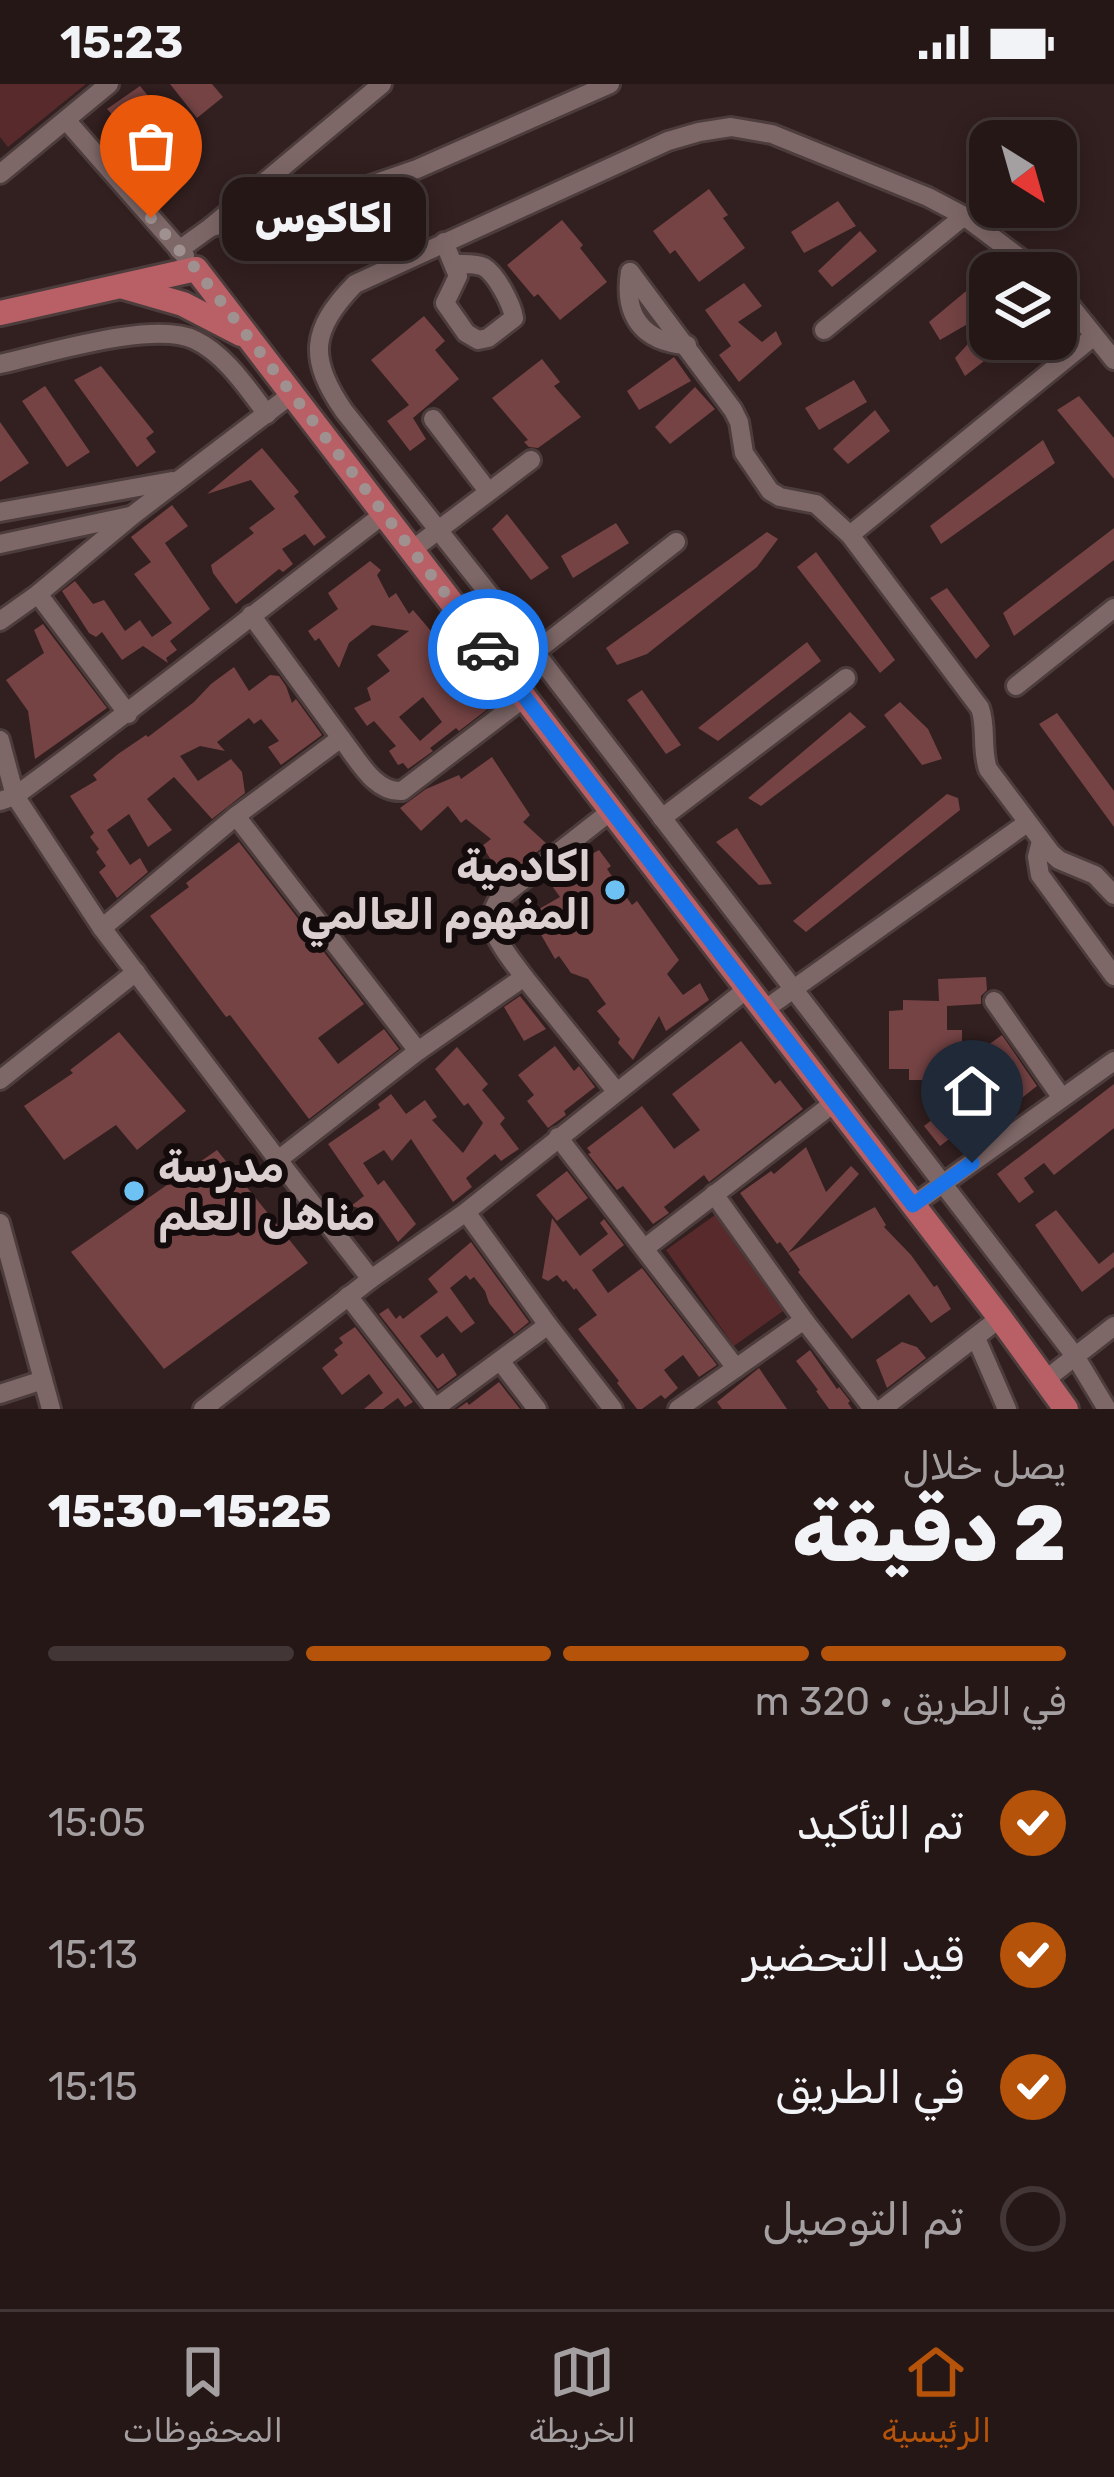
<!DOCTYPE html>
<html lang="ar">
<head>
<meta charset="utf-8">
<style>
	body { margin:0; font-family:Rubik,Cairo,sans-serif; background:#322424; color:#f1f3f6; direction:rtl; height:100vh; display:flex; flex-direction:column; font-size:45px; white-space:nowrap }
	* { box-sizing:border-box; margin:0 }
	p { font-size:39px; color:#a49fa1 }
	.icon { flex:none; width:66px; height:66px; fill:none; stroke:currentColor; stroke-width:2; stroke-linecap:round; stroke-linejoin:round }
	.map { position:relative; height:1325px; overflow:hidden; direction:ltr }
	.side { display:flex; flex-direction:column; background:#261717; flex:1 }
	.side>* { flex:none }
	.needle { width:78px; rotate:143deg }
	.controls { position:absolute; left:969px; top:36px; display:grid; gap:24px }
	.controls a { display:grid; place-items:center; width:108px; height:108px; border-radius:24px; background:#261717; box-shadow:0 6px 30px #0003,0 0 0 3px #423636; font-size:60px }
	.pin { position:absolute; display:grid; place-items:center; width:102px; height:102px; color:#fff; margin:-123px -51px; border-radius:50% 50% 50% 0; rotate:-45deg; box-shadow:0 0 12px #0007 }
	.pin .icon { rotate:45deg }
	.courier { position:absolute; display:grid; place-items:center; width:120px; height:120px; margin:-60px; border:9px solid #1a73e8; border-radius:50%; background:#fff; color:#222; box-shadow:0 3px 15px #0007 }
	.bubble { position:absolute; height:84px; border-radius:24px; background:#261717; box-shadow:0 6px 30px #0003,0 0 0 3px #423636; font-size:39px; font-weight:800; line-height:84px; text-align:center; direction:rtl }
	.overview em { font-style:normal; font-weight:800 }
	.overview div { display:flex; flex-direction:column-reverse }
	.overview { display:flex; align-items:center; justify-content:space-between; height:204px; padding:0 48px }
	h1 { font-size:78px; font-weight:800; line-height:90px }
	.bar { display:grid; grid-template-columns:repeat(4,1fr); gap:18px 12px; align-content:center; height:144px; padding:0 48px }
	.bar i { height:15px; border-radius:9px; background:#423636 }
	.bar .current { background:#b45309 }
	.bar p { grid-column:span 4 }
	ol { padding:0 48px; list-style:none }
	li { display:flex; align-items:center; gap:36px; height:132px }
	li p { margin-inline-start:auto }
	li .icon { padding:12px; border-radius:50%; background:#b45309; color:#fff; stroke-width:4 }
	li:last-child { color:#a49fa1 }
	li i { width:66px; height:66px; border:6px solid #423636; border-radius:50% }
	.status { display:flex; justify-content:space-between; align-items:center; height:84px; padding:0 60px; background:#261717; direction:ltr }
	.status svg { height:33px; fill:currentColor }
	.dock { display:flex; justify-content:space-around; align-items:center; height:168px; border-top:3px solid #423636; background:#261717; font-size:33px; color:#a49fa1 }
	.dock a { display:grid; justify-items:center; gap:6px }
	.dock .current { color:#b45309 }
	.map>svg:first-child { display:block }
</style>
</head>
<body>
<div class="status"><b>15:23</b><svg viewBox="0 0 49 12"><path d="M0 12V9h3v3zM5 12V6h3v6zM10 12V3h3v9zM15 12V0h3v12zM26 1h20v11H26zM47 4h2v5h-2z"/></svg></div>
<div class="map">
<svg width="1114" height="1325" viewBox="0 0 1114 1325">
	<rect width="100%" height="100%" fill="#321f1f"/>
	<g fill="#582a2c">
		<polygon points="0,0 86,0 8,63 0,53"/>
		<polygon points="715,1131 783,1227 734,1262 666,1166"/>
	</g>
	<g fill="#754344" fill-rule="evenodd">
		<polygon points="170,0 212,0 223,13 197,34"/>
		<polygon points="140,2 181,52 152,74 107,25"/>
		<polygon points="709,105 728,131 723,134 745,164 699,198 675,166 670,170 653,147"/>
		<polygon points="838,117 856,142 804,169 791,148"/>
		<polygon points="562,136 583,161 580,164 607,198 560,236 538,210 534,213 507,181"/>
		<polygon points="860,147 877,167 832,203 818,187"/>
		<polygon points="744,199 762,222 738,238 762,258 776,247 782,260 739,298 719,271 731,262 705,226"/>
		<polygon points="971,203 990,227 940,256 929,238"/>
		<polygon points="424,232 445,257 435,266 459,295 413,334 426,355 410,367 387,337 409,321 371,276"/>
		<polygon points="990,236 990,255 1012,255 965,292 955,274"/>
		<polygon points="674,273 691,297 639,326 627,307"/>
		<polygon points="542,275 560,298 554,302 581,333 538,364 529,363 524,358 528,356 492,314"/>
		<polygon points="101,282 154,348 146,354 156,368 137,383 74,296"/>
		<polygon points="854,296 867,318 819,346 805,324"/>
		<polygon points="45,302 90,368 67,383 22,317"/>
		<polygon points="695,303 715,325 670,360 655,343"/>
		<polygon points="1079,312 1114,354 1114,395 1057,326"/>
		<polygon points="875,326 890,347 848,380 833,365"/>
		<polygon points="0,338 29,379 0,398"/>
		<polygon points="1043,356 1055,379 941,460 930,442"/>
		<polygon points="262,364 299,408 294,412 326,453 314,462 305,450 282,465 293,480 283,488 279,485 236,520 213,489 211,481 254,449 249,444 275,425 251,396 207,410"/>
		<polygon points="172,421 188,442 165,459 210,525 170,557 177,566 166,574 168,579 143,562 122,576 102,548 96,553 89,549 62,507 75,497 93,520 104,516 125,547 140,536 152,553 172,539 134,490 151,478 131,453"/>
		<polygon points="507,430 549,484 531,496 492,445"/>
		<polygon points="616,439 629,459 573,494 561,472"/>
		<polygon points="1114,444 1114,476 1014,552 1003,529"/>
		<polygon points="767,448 778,455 757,483 647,570 617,581 606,564"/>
		<polygon points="816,468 895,576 880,589 797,483"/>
		<path d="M370,477L381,486L377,491L389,514L396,509L409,530L413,526L437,554L442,551L493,621L459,647L456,644L430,664L433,667L408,685L403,679L398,681L389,667L396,662L374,637L367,642L354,624L371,616L367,604L390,587L377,571L409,547L372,541L349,559L339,584L319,554L315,557L308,547L338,525L328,509ZM423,613L442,638L420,657L399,633Z"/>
		<polygon points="947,504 990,562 976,575 930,514"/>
		<polygon points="43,540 107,624 35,675 28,627 6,596 44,569 34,546"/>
		<polygon points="807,558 821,577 718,657 698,644"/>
		<polygon points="234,583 249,607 270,591 279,592 286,602 292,619 296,615 322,651 281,681 268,663 279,657 261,635 254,640 249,634 217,658 225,667 200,662 180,672 198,697 231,675 242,688 245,709 212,735 174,693 147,715 172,746 148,763 129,730 107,746 130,781 140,774 148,788 117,814 99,788 106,782 96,768 99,765 90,753 94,749 70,712 97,696 93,691 118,670 146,651 148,653 194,618 211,600"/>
		<polygon points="642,606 681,661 666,670 627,616"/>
		<polygon points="900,618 928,645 942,675 922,681 884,631"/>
		<polygon points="850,628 866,643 761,722 748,714"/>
		<polygon points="1057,629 1114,707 1114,743 1039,640"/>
		<polygon points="492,673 530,731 523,738 547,760 514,786 510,781 499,788 482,762 491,755 466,735 461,739 448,722 421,747 400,724 426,705 459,691 461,695"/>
		<polygon points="947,710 958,714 960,726 806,848 793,837"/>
		<polygon points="737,744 772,800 759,801 716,758"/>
		<polygon points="239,758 364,920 318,954 338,980 384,945 399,965 309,1035 230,931 226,933 150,832 189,803 186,799"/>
		<polygon points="599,766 611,782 607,785 632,821 637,817 679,876 667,890 683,911 700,899 709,916 666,947 659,932 633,976 618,959 620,955 597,927 606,920 588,895 571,889 559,872 555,875 532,835 527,838 519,827 525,823 520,815 526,810 539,825 560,813 547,795"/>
		<polygon points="986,893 987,906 981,912 981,920 947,922 947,946 962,946 962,968 948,968 948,987 928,988 928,996 909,996 909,985 889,985 889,927 903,926 903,916 939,917 938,895"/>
		<polygon points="520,912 546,945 524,957 504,923"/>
		<polygon points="119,948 186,1027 137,1066 116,1041 64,1076 24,1022 73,989 70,986"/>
		<polygon points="1002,951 1037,1002 1014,1020 1007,1011 940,1062 924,1042 988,993 973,972"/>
		<polygon points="741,957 775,1000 780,996 803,1025 709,1098 704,1091 664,1123 669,1129 653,1140 623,1102 617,1106 588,1070 591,1069 587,1064 642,1022 674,1065 700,1046 672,1010"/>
		<polygon points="555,962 574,987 579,982 595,1003 564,1027 566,1031 548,1044 527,1017 534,1011 518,991"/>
		<polygon points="457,963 488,1000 482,1006 505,1034 500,1040 519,1065 501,1077 495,1070 466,1094 472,1103 453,1118 411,1055 392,1077 384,1066 363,1079 378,1101 384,1096 416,1140 398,1158 378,1129 351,1122 364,1112 328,1060 380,1024 378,1020 391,1010 406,1030 425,1016 437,1033 432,1036 463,1069 483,1039 468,1019 464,1022 435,985"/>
		<polygon points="1114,1000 1114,1044 1054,1091 1044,1079 1024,1094 1034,1108 1019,1119 997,1090"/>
		<polygon points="806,1063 826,1108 851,1082 859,1090 788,1169 780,1158 777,1160 740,1109 771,1087 774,1090"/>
		<polygon points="217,1066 308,1179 164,1285 71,1168"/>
		<polygon points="567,1087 588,1114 557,1137 536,1111"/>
		<polygon points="875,1123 886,1141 884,1143 911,1171 934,1203 937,1201 951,1225 931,1239 909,1210 852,1255 798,1188 800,1186 788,1169"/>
		<polygon points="1056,1126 1099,1180 1114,1168 1114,1183 1082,1208 1035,1141"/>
		<polygon points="552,1134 580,1172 608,1150 600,1139 604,1135 624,1161 592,1186 608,1209 642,1184 717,1281 699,1293 683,1271 664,1286 678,1304 665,1315 661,1311 642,1325 637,1325 617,1299 619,1297 578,1245 597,1231 576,1204 574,1206 566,1196 563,1198 557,1191 548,1197 542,1194"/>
		<polygon points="471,1158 529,1238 514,1250 489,1219 485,1207 474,1193 470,1196 466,1191 450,1204 475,1239 461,1249 447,1232 420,1252 437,1274 443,1269 457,1291 438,1305 379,1230 388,1224 396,1235 400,1231 403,1235 438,1208 428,1195"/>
		<polygon points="355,1243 413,1318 405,1323 398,1314 383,1325 364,1325 383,1309 369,1290 342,1311 322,1284 338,1271 334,1266 343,1259 339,1254"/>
		<polygon points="902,1258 917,1263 926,1274 887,1304 876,1276"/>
		<polygon points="810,1266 837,1305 839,1303 850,1317 848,1319 852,1325 829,1325 816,1307 818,1306 796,1277"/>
		<polygon points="759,1284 787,1325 722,1325 717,1318"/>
		<polygon points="499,1298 520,1325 457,1325 467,1318 469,1321"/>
	</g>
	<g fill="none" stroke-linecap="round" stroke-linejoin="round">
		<g stroke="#4c3c3c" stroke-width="24">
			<g id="minor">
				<polyline points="66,36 185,172"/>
				<polyline points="0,90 109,0"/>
				<polyline points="211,143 353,107 417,85 610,0"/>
				<path d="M444,158L458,192L445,219L466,249L478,256L488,254L514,234C512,220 496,190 484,183C476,179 463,180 454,180"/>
				<polyline points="179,166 211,143 382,0"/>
				<path d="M630,188L733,326L739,338L744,369L770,407L780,413L816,420L850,451L980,624C987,643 981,665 988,685L1051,769L1059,776L1095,791L1114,811"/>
				<path d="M630,188C623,232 643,258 687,261"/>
				<path d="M1040,189L964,132L928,113L772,50L731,43L699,48L668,57L355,200C310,246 308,275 344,327L535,568L1075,1272L1107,1325"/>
				<polyline points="1056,204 1114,276"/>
				<polyline points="824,246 964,132"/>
				<path d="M0,280C46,270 154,236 195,256C225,270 247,304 267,330"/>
				<polyline points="433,335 488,407"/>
				<polyline points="0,428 172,397"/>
				<polyline points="850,451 1094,252"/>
				<polyline points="0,460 130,432"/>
				<polyline points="412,466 531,376"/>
				<polyline points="38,510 128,630"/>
				<polyline points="251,531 341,654 236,732 418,967"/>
				<polyline points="0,537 38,510 133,431 292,310"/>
				<polyline points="507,590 676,458"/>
				<polyline points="1016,602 1114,524"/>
				<path d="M341,654C357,674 374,709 402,707L525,613"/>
				<polyline points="0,656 15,712 102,844 278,1076 371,1195"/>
				<path d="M0,717L15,712C140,621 261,524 384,430"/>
				<polyline points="662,734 846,594"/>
				<polyline points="1041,757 1037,773 1040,791 1114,892"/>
				<polyline points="102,844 236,732"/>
				<polyline points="524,893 616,1007"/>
				<polyline points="994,917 1062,1014"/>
				<polyline points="764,926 1027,739"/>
				<polyline points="0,996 136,888"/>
				<polyline points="558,1053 736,1284"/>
				<path d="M278,1076L418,967L524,893C508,870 478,841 500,814L611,727"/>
				<polyline points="714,1110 804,1236 873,1325"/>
				<polyline points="913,1121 1114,977"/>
				<polyline points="466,1128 548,1241 613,1325"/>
				<polyline points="0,1139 51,1325"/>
				<polyline points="645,1164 835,1018"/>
				<polyline points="348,1212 435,1324"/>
				<polyline points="976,1254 1007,1325"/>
				<polyline points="501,1278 537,1325"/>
				<polyline points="1045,1296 1114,1242"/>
				<polyline points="0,1310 43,1296"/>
				<polyline points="203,1325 371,1195 466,1128 747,905"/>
				<polyline points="434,1325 548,1241"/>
				<polyline points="678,1325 804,1236"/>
				<polyline points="882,1325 1000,1234"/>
			</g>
		</g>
		<g stroke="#4c3c3c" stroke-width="30">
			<g id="major">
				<polyline points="124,203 183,220 241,250"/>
				<polyline points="0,229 196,185 1000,1234 1066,1325"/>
			</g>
		</g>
		<use href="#minor" stroke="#7e6767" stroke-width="18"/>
		<use href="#major" stroke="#b96066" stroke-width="24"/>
	</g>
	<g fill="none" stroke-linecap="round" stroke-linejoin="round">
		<polyline stroke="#a09191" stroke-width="12" stroke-dasharray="0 21.6" points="151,134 196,185 488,565"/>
		<polyline stroke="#1a73e8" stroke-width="15" points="488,565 913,1121 972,1079"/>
	</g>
	<g fill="#6ec2f3" stroke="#140c0c" stroke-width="4.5">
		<circle cx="615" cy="806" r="12"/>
		<circle cx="134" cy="1107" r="12"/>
	</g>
	<g text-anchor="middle" stroke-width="12" stroke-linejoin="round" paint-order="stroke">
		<g font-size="42" font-weight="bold" fill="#dccfcf" stroke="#140c0c" text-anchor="end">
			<text x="591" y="797">اكادمية<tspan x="591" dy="48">المفهوم العالمي</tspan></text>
			<text x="158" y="1098" text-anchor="start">مدرسة<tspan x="158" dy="48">مناهل العلم</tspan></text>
		</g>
	</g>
</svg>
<div class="controls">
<a><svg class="needle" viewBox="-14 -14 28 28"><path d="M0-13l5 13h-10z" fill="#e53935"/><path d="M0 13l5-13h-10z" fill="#a49fa1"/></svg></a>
<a><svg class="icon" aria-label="layers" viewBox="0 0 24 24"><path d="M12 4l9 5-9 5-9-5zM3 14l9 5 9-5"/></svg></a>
</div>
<div class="pin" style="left:151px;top:134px;background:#ea580c"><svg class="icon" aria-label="bag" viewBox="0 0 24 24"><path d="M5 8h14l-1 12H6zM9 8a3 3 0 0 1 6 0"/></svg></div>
<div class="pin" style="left:972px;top:1079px;background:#1f2937"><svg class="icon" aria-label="home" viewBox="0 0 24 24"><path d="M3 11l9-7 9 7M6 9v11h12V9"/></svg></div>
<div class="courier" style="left:488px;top:565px"><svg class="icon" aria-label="car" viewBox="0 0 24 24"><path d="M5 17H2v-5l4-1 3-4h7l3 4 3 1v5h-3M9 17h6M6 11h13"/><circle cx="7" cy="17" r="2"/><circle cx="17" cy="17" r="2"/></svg></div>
<div class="bubble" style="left:222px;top:93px;width:204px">اكاكوس</div>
</div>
<section class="side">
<div class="overview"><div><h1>2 دقيقة</h1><p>يصل خلال</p></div><em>15:25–15:30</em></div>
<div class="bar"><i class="current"></i><i class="current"></i><i class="current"></i><i></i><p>في الطريق · 320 m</p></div>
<ol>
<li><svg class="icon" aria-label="check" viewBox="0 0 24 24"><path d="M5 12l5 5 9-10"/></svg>تم التأكيد<p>15:05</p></li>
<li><svg class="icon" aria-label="check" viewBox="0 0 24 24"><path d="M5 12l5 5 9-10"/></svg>قيد التحضير<p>15:13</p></li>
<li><svg class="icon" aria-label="check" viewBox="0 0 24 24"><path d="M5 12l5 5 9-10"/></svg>في الطريق<p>15:15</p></li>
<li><i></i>تم التوصيل</li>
</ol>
</section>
<nav class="dock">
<a class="current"><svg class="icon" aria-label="home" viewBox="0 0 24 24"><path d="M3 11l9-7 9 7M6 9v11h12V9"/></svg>الرئيسية</a>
<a><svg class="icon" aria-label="map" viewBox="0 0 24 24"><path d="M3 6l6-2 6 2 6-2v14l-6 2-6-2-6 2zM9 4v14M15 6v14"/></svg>الخريطة</a>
<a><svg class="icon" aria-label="saved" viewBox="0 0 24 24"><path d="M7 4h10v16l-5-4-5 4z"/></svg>المحفوظات</a>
</nav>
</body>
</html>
